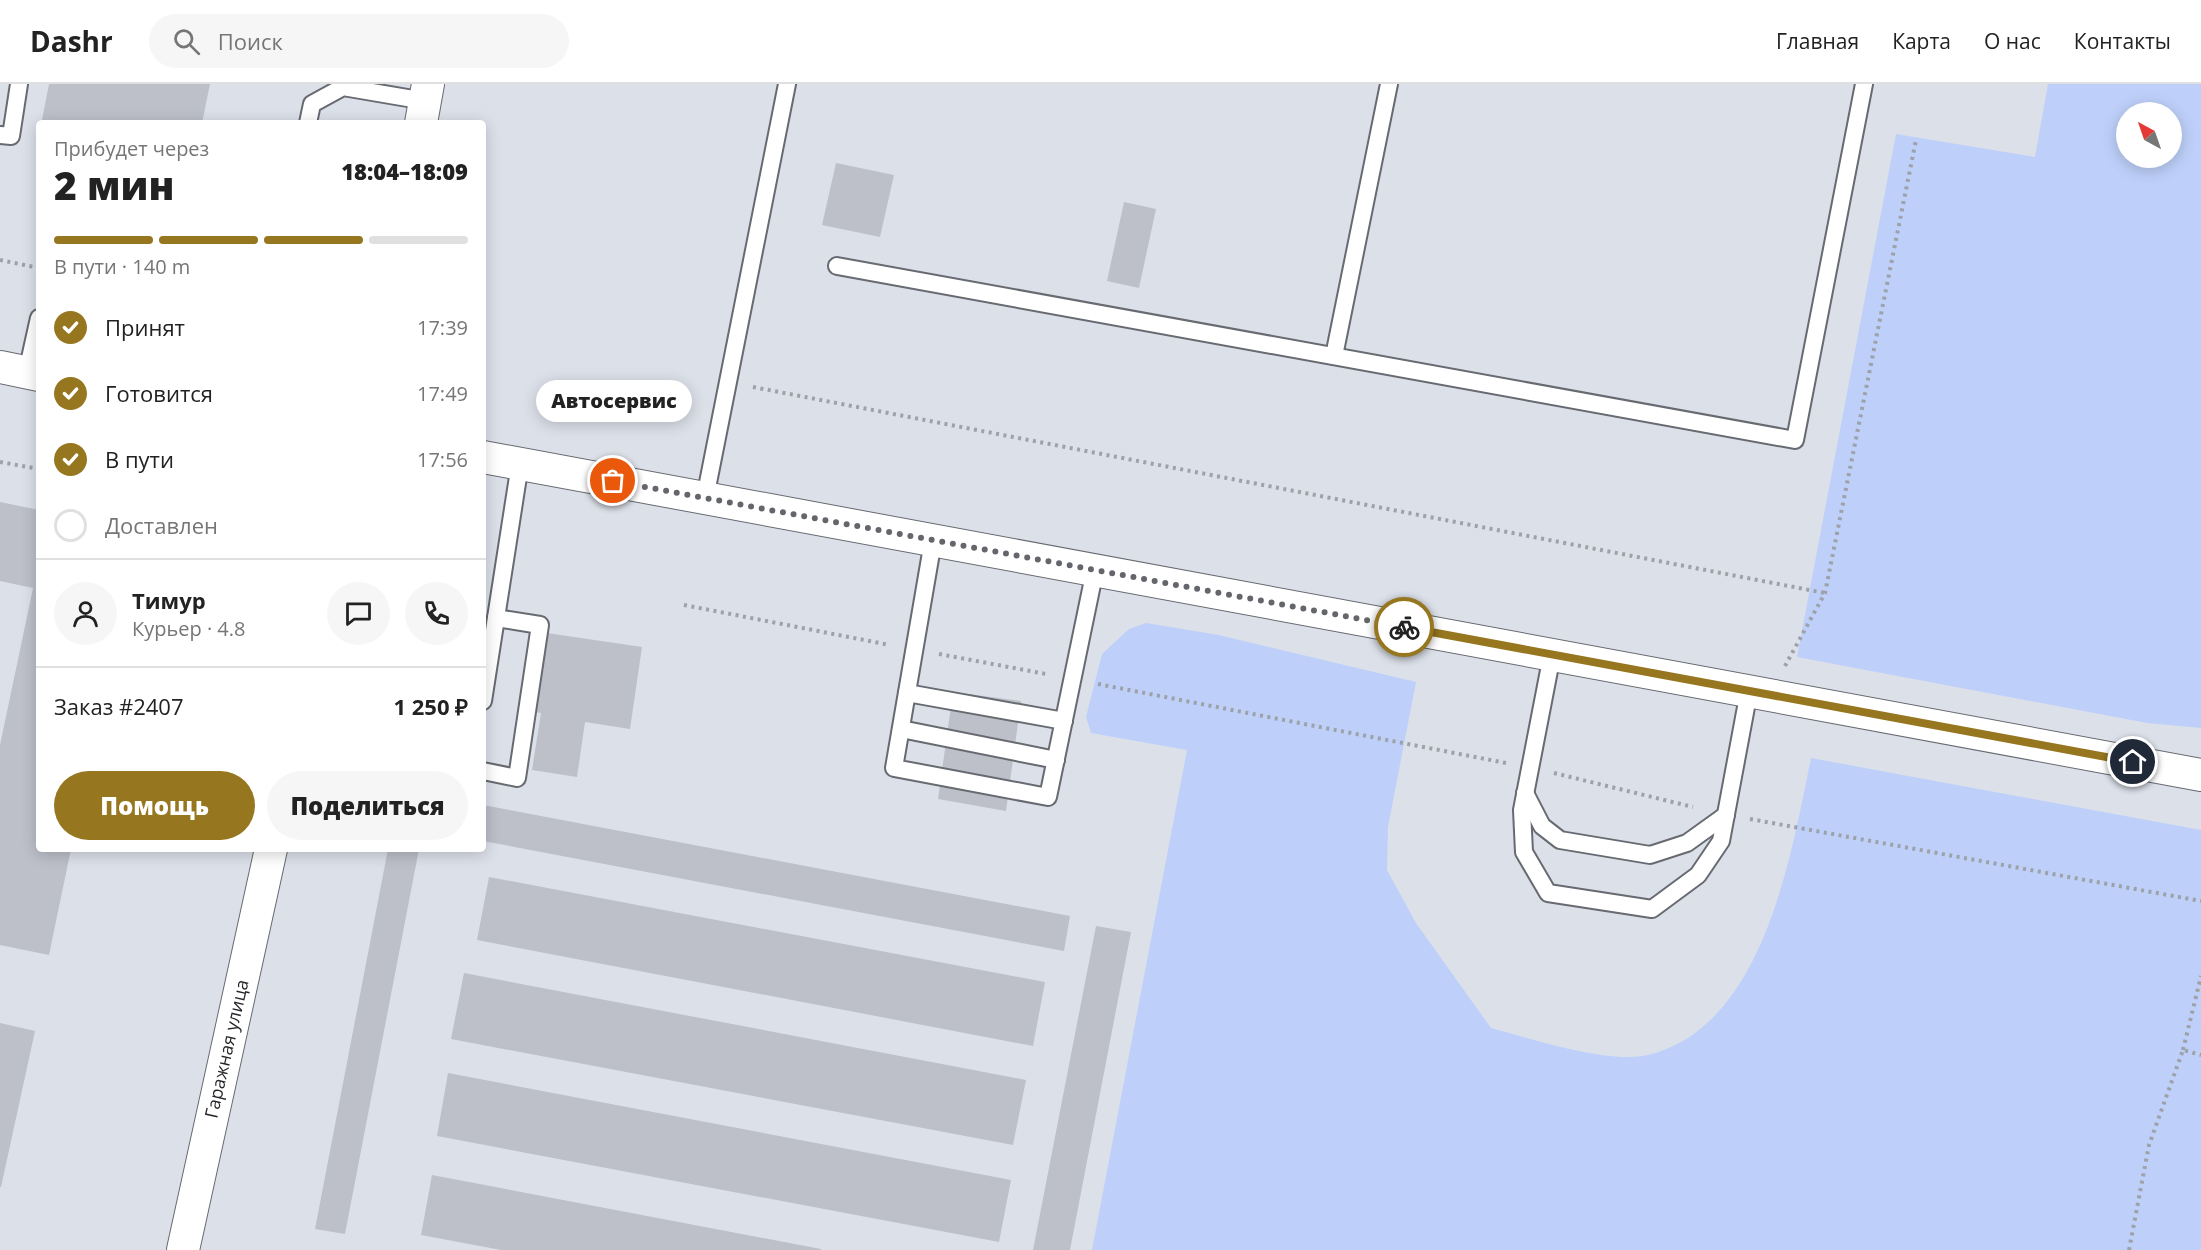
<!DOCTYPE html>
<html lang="ru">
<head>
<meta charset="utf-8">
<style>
	body { margin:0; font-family:"Open Sans",sans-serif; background:#f6f6f6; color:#222; height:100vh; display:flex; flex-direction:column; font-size:22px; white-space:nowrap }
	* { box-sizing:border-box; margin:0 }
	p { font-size:20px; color:#767676 }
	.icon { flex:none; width:33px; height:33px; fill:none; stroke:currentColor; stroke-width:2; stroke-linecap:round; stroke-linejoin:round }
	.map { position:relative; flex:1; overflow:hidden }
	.side { position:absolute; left:36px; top:36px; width:450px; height:732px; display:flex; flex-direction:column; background:#fff; border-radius:6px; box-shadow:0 3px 15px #0003 }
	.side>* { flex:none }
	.needle { width:39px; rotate:320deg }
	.tools { position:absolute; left:2116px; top:18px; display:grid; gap:12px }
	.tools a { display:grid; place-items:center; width:66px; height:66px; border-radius:50%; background:#fff; box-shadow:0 3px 15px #0003; font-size:30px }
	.pin { position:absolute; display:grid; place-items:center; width:51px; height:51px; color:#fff; margin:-26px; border:3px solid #fff; border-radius:50%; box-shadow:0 2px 6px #0007 }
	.courier { position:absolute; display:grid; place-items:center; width:60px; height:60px; margin:-30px; border:4px solid #96761f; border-radius:50%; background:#fff; color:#222; box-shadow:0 2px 8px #0007 }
	.bubble { position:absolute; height:42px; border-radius:21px; background:#fff; box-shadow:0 3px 15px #0003; font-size:20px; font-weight:800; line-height:42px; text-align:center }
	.head em { font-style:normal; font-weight:800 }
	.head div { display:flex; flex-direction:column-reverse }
	.head { display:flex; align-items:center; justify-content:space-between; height:102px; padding:0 18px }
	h1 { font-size:39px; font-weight:800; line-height:45px }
	.bar { display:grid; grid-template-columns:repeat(4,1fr); gap:9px 6px; align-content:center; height:72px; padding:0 18px }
	.bar i { height:8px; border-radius:4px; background:#e0e0e0 }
	.bar .current { background:#96761f }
	.bar p { grid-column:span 4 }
	.line { display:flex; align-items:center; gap:15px; padding:0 18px; border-top:2px solid #e0e0e0 }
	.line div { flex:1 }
	.round { display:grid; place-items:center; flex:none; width:63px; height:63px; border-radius:32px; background:#f6f6f6 }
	ol { padding:0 18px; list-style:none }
	li { display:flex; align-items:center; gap:18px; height:66px }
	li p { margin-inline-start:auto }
	li .icon { padding:6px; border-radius:50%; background:#96761f; color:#fff; stroke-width:4 }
	li:last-child { color:#767676 }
	li i { width:33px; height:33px; border:3px solid #e0e0e0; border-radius:50% }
	.cta { display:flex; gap:12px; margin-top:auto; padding:12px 18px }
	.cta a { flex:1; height:69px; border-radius:36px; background:#96761f; color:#fff; font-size:24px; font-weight:800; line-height:69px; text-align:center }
	.cta a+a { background:#f6f6f6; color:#222 }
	header { display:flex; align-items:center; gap:36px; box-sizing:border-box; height:84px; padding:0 30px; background:#fff; border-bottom:2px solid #e0e0e0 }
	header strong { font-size:28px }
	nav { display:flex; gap:33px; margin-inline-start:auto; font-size:21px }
	.search { width:420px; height:54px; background:#f6f6f6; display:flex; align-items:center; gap:15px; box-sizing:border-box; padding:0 21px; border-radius:33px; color:#767676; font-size:22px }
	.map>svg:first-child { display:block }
</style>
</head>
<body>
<header>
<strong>Dashr</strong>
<div class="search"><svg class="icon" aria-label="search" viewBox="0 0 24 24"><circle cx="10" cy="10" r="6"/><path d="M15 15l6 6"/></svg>Поиск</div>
<nav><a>Главная</a><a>Карта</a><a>О нас</a><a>Контакты</a></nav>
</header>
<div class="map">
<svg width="2201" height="1166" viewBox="0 0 2201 1166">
	<rect width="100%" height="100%" fill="#dce0e9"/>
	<g fill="#bed0fa" fill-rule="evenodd">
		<path d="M2048,0H2201V644L2147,639L1797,573L1896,50L2035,73ZM2127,28H2172V74H2127Z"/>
		<path d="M1146,539L1219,551L1416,598L1388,743L1387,786L1416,839L1491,944C1533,955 1607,980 1648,971C1764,943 1791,771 1811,674L2201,746V1166H1092L1187,666L1091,649L1086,633L1102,570L1129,545Z"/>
	</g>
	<g fill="#bdc0c9">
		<polygon points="49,0 210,0 202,39 58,39 42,36"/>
		<polygon points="836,79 894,91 880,153 822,141"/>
		<polygon points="1124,118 1156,125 1139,204 1107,197"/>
		<polygon points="0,418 39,426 39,765 71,765 49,871 0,861 0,661 33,504 0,497"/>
		<polygon points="547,549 642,563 630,645 585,638 577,693 532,686 541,629 535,628"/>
		<polygon points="953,608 1021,617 1006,727 938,715"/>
		<polygon points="483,721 1070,832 1064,867 483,757"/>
		<polygon points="388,765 419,765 345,1150 315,1145"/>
		<polygon points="489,793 1045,898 1033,962 477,856"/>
		<polygon points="1096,842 1131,848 1070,1166 1033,1166"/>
		<polygon points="464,889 1026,996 1013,1061 451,955"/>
		<polygon points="0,939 35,947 1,1103 0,1103"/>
		<polygon points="448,989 1011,1096 999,1158 437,1052"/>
		<polygon points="432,1091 821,1165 821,1166 501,1166 421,1151"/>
	</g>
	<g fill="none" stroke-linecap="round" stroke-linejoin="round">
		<g stroke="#676a71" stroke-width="20">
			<g id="service">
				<polyline points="308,39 312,20 343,3 425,17"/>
				<polyline points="0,51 11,52 19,0"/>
				<polyline points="837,182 1795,356 1864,0"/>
				<polyline points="1334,272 1389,0"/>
				<polyline points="27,288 39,234"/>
				<polyline points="705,414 787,0"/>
				<polyline points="933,457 894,684 1048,713 1095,486"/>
				<polyline points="1552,571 1522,726 1524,768 1548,809 1652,825 1698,791 1721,757 1749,607"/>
				<polyline points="907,609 1064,637"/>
				<polyline points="483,617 520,380"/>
				<polyline points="901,645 1056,676"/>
				<polyline points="483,687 517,694 540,541 496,534"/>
				<polyline points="1525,709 1542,742 1560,756 1650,771 1687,759 1726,731"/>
			</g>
		</g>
		<g stroke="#676a71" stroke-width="34">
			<g id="minor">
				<polyline points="421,39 428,0"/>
				<polyline points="0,283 39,291"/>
				<polyline points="483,373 2201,691"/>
				<polyline points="183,1166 271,765"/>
			</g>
		</g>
		<g stroke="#9da1a8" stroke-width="4" stroke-dasharray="3 4.5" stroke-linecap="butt">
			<polyline points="0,176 39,184"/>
			<polyline points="753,303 1825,509"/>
			<polyline points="0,378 39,385"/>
			<polyline points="684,521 890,561"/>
			<polyline points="939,570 1046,590"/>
			<polyline points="1785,582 1825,509 1916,56"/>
			<polyline points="1098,600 1506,679"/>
			<polyline points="1554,689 1693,723"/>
			<polyline points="1750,735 2201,817"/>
			<polyline points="2183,966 2201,892"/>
			<polyline points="2129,1166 2149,1061 2183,966 2201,971"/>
		</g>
		<use href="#service" stroke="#fff" stroke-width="16"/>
		<use href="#minor" stroke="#fff" stroke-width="32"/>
	</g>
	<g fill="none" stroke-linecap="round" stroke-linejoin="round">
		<polyline stroke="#64666c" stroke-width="6" stroke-dasharray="0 10.8" points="613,397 1404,543"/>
		<polyline stroke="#96761f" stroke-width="8" points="1404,543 2133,678"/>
	</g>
	<g text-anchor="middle" stroke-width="6" stroke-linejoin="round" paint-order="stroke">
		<g font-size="18" fill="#232528" stroke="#fff">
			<text transform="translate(227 965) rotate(-77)" y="6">Гаражная улица</text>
		</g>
	</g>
</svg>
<div class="tools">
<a><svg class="needle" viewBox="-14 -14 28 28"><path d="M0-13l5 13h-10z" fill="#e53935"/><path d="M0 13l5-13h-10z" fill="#767676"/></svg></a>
</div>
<div class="pin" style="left:613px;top:397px;background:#ea580c"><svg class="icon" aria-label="bag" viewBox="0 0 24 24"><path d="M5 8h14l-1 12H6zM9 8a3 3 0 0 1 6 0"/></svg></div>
<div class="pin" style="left:2133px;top:678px;background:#1f2937"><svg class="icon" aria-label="home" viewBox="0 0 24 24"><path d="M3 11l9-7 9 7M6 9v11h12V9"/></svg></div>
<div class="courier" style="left:1404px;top:543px"><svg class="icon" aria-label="bike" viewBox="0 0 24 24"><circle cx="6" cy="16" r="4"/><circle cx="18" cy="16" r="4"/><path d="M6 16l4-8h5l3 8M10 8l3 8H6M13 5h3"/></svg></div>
<div class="bubble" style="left:536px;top:296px;width:156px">Автосервис</div>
<section class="side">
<div class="head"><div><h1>2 мин</h1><p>Прибудет через</p></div><em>18:04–18:09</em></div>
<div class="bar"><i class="current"></i><i class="current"></i><i class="current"></i><i></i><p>В пути · 140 m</p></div>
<ol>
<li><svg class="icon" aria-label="check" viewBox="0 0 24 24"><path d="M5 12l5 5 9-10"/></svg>Принят<p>17:39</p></li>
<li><svg class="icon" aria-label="check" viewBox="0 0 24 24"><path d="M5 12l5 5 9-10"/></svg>Готовится<p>17:49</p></li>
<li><svg class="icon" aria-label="check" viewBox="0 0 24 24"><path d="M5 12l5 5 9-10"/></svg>В пути<p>17:56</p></li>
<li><i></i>Доставлен</li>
</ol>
<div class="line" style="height:108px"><a class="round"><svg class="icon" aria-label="person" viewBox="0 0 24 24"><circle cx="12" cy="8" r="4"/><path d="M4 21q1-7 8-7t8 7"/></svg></a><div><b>Тимур</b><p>Курьер · 4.8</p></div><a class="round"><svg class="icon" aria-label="chat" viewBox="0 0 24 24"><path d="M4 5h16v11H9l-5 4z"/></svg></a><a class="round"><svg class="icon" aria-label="phone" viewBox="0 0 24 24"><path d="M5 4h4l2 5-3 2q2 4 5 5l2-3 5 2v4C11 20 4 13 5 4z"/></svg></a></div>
<div class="line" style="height:78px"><div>Заказ #2407</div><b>1 250 ₽</b></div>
<div class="cta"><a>Помощь</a><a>Поделиться</a></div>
</section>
</div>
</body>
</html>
